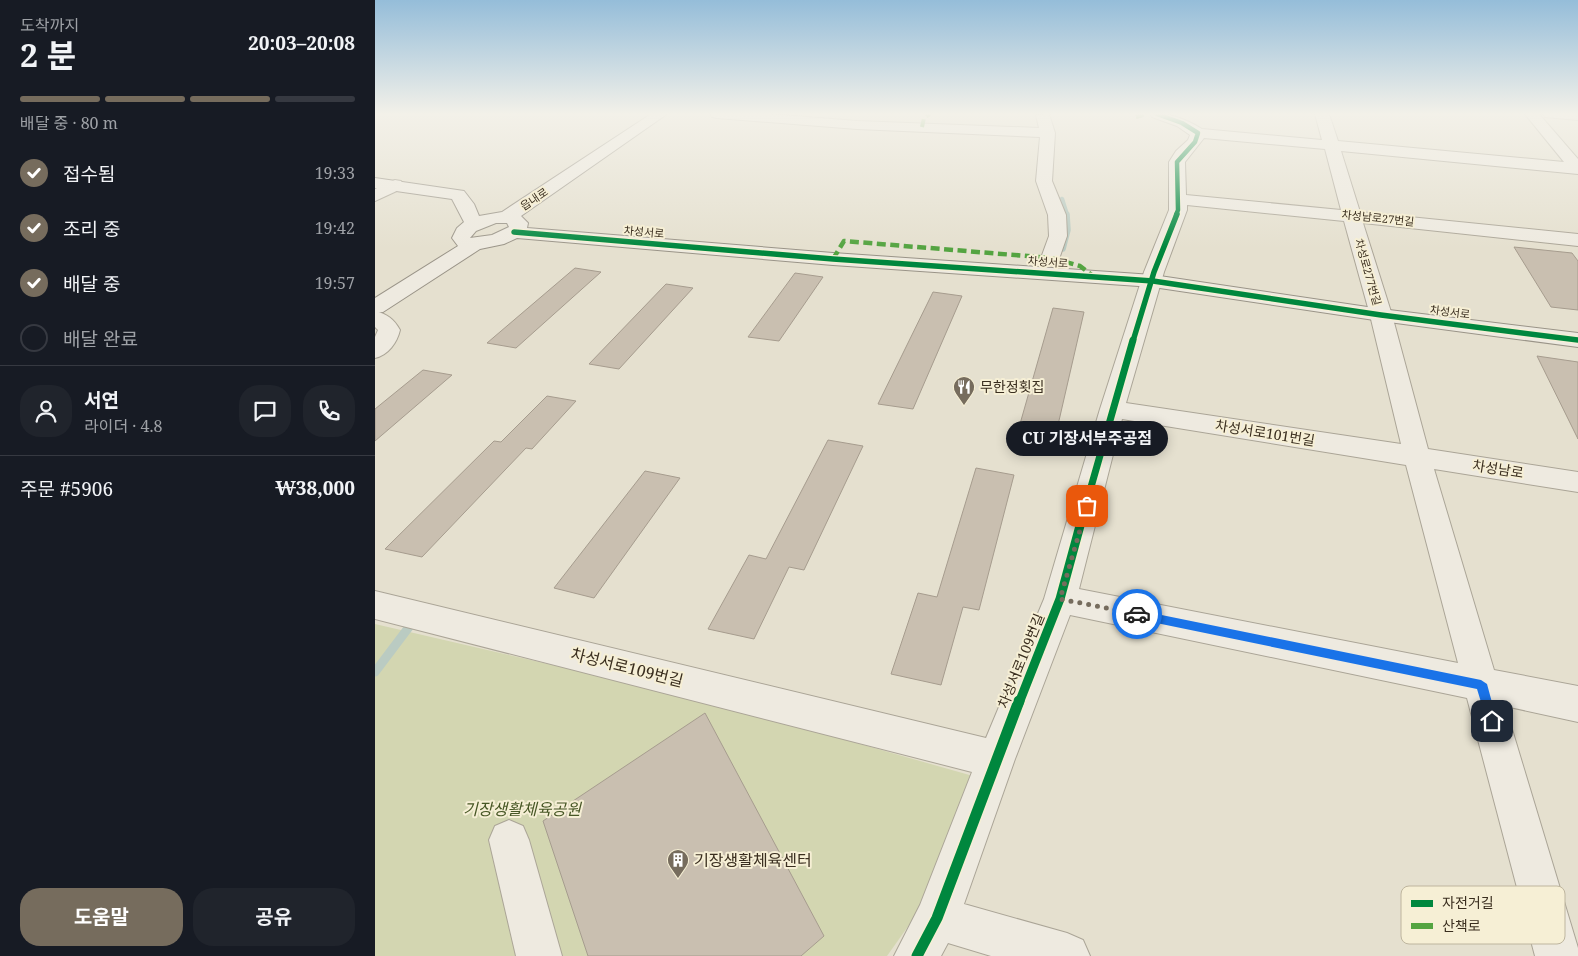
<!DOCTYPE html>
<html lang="ko">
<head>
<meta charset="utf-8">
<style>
	body { margin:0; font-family:"Noto Serif","Noto Sans KR",serif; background:#20242c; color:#f1f3f6; height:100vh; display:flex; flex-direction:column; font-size:19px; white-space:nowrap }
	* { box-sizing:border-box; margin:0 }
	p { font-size:16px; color:#9ea1a6 }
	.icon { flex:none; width:28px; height:28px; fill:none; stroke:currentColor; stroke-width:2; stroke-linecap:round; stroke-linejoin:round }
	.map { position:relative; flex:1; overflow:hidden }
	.side { display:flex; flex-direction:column; background:#171b24; width:375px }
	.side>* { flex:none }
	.pin { position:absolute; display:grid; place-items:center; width:42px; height:42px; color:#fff; margin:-21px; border-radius:10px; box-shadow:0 2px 8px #0006 }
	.courier { position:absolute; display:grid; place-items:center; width:50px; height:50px; margin:-25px; border:4px solid #1a73e8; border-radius:50%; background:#fff; color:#222; box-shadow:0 1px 6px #0007 }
	.bubble { position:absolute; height:35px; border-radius:18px; background:#171b24; box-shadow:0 2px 12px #0003; font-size:16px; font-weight:700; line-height:35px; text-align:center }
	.overview em { font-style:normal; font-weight:700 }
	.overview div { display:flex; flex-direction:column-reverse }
	.overview { display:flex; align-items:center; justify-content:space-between; height:85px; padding:0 20px }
	h1 { font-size:32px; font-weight:700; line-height:38px }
	.bar { display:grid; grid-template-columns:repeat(4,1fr); gap:8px 5px; align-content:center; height:60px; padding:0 20px }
	.bar i { height:6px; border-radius:4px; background:#363941 }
	.bar .on { background:#766c5d }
	.bar p { grid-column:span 4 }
	.line { display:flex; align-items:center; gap:12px; padding:0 20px; border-top:1px solid #363941 }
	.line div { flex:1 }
	.round { display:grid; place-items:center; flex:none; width:52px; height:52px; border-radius:20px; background:#20242c }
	ol { padding:0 20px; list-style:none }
	li { display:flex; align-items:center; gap:15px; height:55px }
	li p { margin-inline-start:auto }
	li .icon { padding:5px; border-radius:50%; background:#766c5d; color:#fff; stroke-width:4 }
	li:last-child { color:#9ea1a6 }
	li i { width:28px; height:28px; border:2px solid #363941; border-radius:50% }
	.cta { display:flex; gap:10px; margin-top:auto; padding:10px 20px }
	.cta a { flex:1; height:58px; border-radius:20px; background:#766c5d; color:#fff; font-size:20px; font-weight:700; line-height:58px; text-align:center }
	.cta a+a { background:#20242c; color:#f1f3f6 }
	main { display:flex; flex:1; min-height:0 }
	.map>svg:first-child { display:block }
</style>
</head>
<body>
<main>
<section class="side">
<div class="overview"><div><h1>2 분</h1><p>도착까지</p></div><em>20:03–20:08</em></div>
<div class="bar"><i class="on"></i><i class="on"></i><i class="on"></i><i></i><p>배달 중 · 80 m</p></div>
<ol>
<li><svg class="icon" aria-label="check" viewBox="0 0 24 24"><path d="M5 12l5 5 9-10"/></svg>접수됨<p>19:33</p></li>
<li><svg class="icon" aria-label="check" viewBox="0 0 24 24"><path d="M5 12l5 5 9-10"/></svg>조리 중<p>19:42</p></li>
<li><svg class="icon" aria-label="check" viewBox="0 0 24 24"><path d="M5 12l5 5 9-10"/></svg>배달 중<p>19:57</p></li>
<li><i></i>배달 완료</li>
</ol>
<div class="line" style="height:90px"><a class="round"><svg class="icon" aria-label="person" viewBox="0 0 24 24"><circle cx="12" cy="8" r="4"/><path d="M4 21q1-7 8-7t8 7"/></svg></a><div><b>서연</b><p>라이더 · 4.8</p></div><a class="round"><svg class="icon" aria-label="chat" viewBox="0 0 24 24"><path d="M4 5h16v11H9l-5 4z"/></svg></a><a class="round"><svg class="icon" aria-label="phone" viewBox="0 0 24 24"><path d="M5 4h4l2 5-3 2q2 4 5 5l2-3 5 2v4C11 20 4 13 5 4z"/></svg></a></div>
<div class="line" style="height:65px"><div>주문 #5906</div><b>₩38,000</b></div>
<div class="cta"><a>도움말</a><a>공유</a></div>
</section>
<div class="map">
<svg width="1203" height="956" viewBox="0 0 1203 956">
	<rect width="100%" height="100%" fill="#e5e0cf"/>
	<polygon fill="#d3d6b1" points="0,624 337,702 598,776 539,918 512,956 0,956"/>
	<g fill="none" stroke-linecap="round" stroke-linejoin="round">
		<polyline stroke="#bacbc2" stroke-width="4.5" points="687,199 692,215"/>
		<polyline stroke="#bacbc2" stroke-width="5.5" points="688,249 693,230 692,214"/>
		<polyline stroke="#bacbc2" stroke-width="9" points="0,672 34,627"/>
	</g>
	<g fill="#c9bfb0" stroke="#a69c8e">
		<polygon points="1139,247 1197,253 1203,261 1203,310 1176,307"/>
		<polygon points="200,268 226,272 141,348 112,343"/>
		<polygon points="420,273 448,277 404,341 373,337"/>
		<polygon points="291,284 318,288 244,369 214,364"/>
		<polygon points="558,292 587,296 538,409 503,404"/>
		<polygon points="678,308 709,312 680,438 643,431"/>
		<polygon points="1162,356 1203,362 1203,439"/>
		<polygon points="48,370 77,375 0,441 0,409"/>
		<polygon points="172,396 201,401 157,449 151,448 47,557 10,549 119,441 126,442"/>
		<polygon points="453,440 488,446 429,570 414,567 379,639 333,629 374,555 391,559"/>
		<polygon points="601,468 639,475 604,610 588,607 566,685 516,674 543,593 562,597"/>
		<polygon points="270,471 305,478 219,598 179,588"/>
		<polygon points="330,713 449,936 426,956 213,956 168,821"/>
	</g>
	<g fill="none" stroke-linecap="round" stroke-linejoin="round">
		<g stroke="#aba597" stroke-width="2">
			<g id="street">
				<polygon points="335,114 394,114 482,121 664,128 661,115 674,114 680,133 677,181 691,215 692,236 683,262 676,264 669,262 666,258 674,236 673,215 661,181 665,137 482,129 342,118 337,117"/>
				<path d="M775,114C795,113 809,118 827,129L947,140L940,114H954L963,141L1189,162L1150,114H1164L1203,159V174L966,151L985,212L1203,234V246L988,223L1017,315L1053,449L1203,472V492L1059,469L1119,670L1203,686V722L1130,706L1203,948V956H1160L1092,698L695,615L640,759L589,904L692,933L708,940L715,956H616L573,943L566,956H519L545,905L597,772L0,619V591L611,738L669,599L725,409L769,272L794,210V162L801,151L813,140L815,135L802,126L777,117ZM829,138L950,149L966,210L811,195L810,162ZM812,205L969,221L995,315L1026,444L751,403L789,272L812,210ZM747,419L1031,465L1083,663L704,589Z"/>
				<polygon points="1168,114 1203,114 1203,120 1170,117"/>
				<polygon points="20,180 26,181 28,185 26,189 0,201 0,189"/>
				<path d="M0,311C12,314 19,319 25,330C22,343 13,355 0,358V337L3,330L0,327Z"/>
				<polygon points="134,820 148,826 154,840 187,956 141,956 114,840 120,826"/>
			</g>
		</g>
		<g stroke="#9a9488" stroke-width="2">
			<path id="secondary" d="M276,114H292L146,216L153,223L152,228L458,253L778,275L1006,309L1203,333V347L1006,321L778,287L458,265L142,238L129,244L105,249L8,312L0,313V298L83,246L77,238L82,228L89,222L77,199L0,188V178L89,191L99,204L104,216L127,212ZM121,223H132L134,227L117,235L95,238L101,231Z"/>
		</g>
		<use href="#street" fill="#eeeae0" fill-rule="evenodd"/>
		<use href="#secondary" fill="#eeeae0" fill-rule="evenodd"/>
		<g stroke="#54a441" stroke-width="4" stroke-dasharray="8 4" stroke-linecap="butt">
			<polyline points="761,117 772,114"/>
			<polyline points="547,127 549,118 555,114"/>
		</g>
		<polyline stroke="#54a441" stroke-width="4.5" stroke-dasharray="9 4.5" stroke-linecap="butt" points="458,259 469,241 676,258 705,266 718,276"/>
		<g stroke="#f6efd5" stroke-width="6">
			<polyline id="cycleway-far4" points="782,114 807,123 823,133 820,142 802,162 803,210 801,215"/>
		</g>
		<g stroke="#f6efd5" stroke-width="8">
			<g id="cycleway-far3">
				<polyline points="139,232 458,259 778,281 1006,315 1203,340"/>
				<polyline points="758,341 779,272 802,214"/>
			</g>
		</g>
		<g stroke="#f6efd5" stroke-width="10">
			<polyline id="cycleway-far2" points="712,501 758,340"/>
		</g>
		<g stroke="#f6efd5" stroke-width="12">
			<polyline id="cycleway-far1" points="644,703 685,599 712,500"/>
		</g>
		<g stroke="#f6efd5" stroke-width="14">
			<polyline id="cycleway" points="542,956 562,918 644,701"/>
		</g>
		<use href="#cycleway-far4" stroke="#00873e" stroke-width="4.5"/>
		<use href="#cycleway-far3" stroke="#00873e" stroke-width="5.5"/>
		<use href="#cycleway-far2" stroke="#00873e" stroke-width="7"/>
		<use href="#cycleway-far1" stroke="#00873e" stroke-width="9"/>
		<use href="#cycleway" stroke="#00873e" stroke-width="11"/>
	</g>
	<linearGradient id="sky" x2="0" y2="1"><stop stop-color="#95bdd9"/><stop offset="0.46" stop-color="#f3f1e9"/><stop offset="1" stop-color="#f3f1e9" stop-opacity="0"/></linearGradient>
	<rect width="1203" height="248" fill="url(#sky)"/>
	<polygon fill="#1a73e8" points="762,610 1106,680 1112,684 1122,721 1121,725 1117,726 1113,725 1102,689 762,619 757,614"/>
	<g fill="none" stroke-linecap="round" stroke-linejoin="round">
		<polyline stroke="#766c5d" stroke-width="5" stroke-dasharray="0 9" points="712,506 685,599 762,614"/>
	</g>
	<defs>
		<g id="restaurant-pin" transform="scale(1.125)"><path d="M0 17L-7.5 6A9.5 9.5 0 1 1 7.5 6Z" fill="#766c5d" stroke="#f6efd5"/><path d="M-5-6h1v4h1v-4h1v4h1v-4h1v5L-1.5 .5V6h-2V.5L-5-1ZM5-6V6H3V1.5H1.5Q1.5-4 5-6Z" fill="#fff"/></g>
		<g id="building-pin" transform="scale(1.125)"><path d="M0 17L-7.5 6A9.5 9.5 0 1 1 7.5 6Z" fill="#766c5d" stroke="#f6efd5"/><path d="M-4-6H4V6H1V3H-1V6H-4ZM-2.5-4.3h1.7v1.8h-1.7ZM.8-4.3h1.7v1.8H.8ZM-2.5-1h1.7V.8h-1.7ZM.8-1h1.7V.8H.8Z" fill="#fff"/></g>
	</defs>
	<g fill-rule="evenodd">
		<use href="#restaurant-pin" x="589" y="387"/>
		<use href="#building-pin" x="303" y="860"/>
	</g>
	<g text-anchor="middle" stroke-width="4" stroke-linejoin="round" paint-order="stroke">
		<g font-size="11" fill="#3a2e1f" stroke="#f6efd5">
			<text transform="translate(159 199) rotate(-34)" y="4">읍내로</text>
			<text transform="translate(1003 218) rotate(6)" y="4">차성남로27번길</text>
			<text transform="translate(269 232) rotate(5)" y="4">차성서로</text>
			<text transform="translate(673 262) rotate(4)" y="4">차성서로</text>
			<text transform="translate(993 272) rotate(74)" y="4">차성로277번길</text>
			<text transform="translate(1075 312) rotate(7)" y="4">차성서로</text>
		</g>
		<g font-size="14" fill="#3a2e1f" stroke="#f6efd5" text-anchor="start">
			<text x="605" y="392">무한정횟집</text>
		</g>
		<g font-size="14" fill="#3a2e1f" stroke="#f6efd5">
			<text transform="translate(890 433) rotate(9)" y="5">차성서로101번길</text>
			<text transform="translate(1123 469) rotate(9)" y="5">차성남로</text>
			<text transform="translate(646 661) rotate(-68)" y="5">차성서로109번길</text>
		</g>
		<g font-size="16" fill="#3a2e1f" stroke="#f6efd5">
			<text transform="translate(252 667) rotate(14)" y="6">차성서로109번길</text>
		</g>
		<g font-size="16" font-style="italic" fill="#475725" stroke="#f6efd5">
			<text x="147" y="815">기장생활체육공원</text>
		</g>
		<g font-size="16" fill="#3a2e1f" stroke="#f6efd5" text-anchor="start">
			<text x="319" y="866">기장생활체육센터</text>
		</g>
	</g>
	<rect x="1026" y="886" width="164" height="58" rx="8" fill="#f6efd5" stroke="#beb59e" stroke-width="1"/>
	<rect x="1036" y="900" width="22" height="7" fill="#00873e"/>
	<rect x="1036" y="923" width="22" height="6" fill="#54a441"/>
	<g font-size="14" fill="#3a2e1f">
		<text x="1067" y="908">자전거길</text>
		<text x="1067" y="931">산책로</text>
	</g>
</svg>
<div class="pin" style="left:712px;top:506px;background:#ea580c"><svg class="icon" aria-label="bag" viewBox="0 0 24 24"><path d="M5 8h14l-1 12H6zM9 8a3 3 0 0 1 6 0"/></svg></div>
<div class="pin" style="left:1117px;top:721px;background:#1f2937"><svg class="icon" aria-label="home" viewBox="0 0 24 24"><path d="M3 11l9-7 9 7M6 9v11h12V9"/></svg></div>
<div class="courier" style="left:762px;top:614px"><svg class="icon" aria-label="car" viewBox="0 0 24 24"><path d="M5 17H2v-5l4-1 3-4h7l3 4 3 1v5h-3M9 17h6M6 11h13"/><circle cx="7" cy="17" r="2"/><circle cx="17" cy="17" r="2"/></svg></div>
<div class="bubble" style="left:631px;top:421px;width:162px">CU 기장서부주공점</div>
</div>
</main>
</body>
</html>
